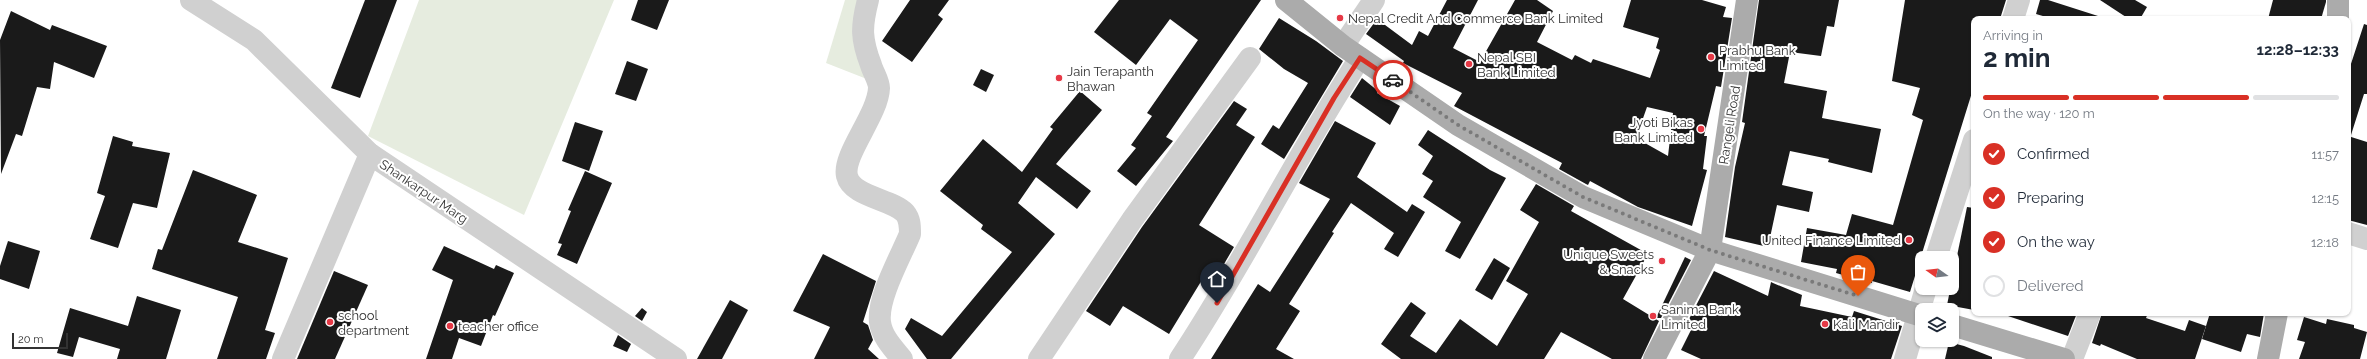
<!DOCTYPE html>
<html lang="en">
<head>
<meta charset="utf-8">
<style>
	body { margin:0; font-family:Raleway,sans-serif; background:#f6f6f7; color:#1f2937; height:100vh; display:flex; flex-direction:column; font-size:15px; white-space:nowrap }
	* { box-sizing:border-box; margin:0 }
	p { font-size:13px; color:#747a83 }
	.icon { flex:none; width:22px; height:22px; fill:none; stroke:currentColor; stroke-width:2; stroke-linecap:round; stroke-linejoin:round }
	.map { position:relative; flex:1; overflow:hidden }
	.panel { position:absolute; left:1971px; top:16px; width:380px; height:300px; display:flex; flex-direction:column; background:#fff; border-radius:8px; box-shadow:0 1px 3px #0004 }
	.panel>* { flex:none }
	.needle { width:26px; rotate:284deg }
	.fabs { position:absolute; left:1915px; top:251px; display:grid; gap:8px }
	.fabs a { display:grid; place-items:center; width:44px; height:44px; border-radius:8px; background:#fff; box-shadow:0 1px 3px #0004; font-size:20px }
	.scale { position:absolute; left:12px; bottom:10px; width:56px; box-sizing:border-box; padding-left:4px; border:2px solid #333; border-top:0; font-size:11px; line-height:14px; white-space:nowrap; color:#333; -webkit-text-stroke:3px #fff; paint-order:stroke }
	.pin { position:absolute; display:grid; place-items:center; width:34px; height:34px; color:#fff; margin:-41px -17px; border-radius:50% 50% 50% 0; rotate:-45deg; box-shadow:0 0 4px #0007 }
	.pin .icon { rotate:45deg }
	.courier { position:absolute; display:grid; place-items:center; width:40px; height:40px; margin:-20px; border:3px solid #d93025; border-radius:50%; background:#fff; color:#222; box-shadow:0 1px 5px #0007 }
	.headline em { font-style:normal; font-weight:700 }
	.headline div { display:flex; flex-direction:column-reverse }
	.headline { display:flex; align-items:center; justify-content:space-between; height:68px; padding:0 12px }
	h1 { font-size:26px; font-weight:700; line-height:30px }
	.bar { display:grid; grid-template-columns:repeat(4,1fr); gap:6px 4px; align-content:center; height:48px; padding:0 12px }
	.bar i { height:5px; border-radius:3px; background:#e0e1e3 }
	.bar .active { background:#d93025 }
	.bar p { grid-column:span 4 }
	ol { padding:0 12px; list-style:none }
	li { display:flex; align-items:center; gap:12px; height:44px }
	li p { margin-inline-start:auto }
	li .icon { padding:4px; border-radius:50%; background:#d93025; color:#fff; stroke-width:4 }
	li:last-child { color:#747a83 }
	li i { width:22px; height:22px; border:2px solid #e0e1e3; border-radius:50% }
	.map>svg:first-child { display:block }
</style>
</head>
<body>
<div class="map">
<svg width="2367" height="359" viewBox="0 0 2367 359">
	<rect width="100%" height="100%" fill="#fff"/>
	<g fill="#e6ecdf">
		<polygon points="419,0 614,0 524,215 368,136"/>
		<polygon points="845,0 871,0 877,83 826,63"/>
	</g>
	<g fill="#1a1a1a" fill-rule="evenodd">
		<polygon points="365,0 397,0 360,98 331,88"/>
		<polygon points="638,0 669,0 657,30 631,20"/>
		<polygon points="910,0 949,0 938,15 943,19 912,62 882,41"/>
		<polygon points="1119,0 1261,0 1166,137 1173,141 1136,186 1117,171 1136,148 1131,145 1152,116 1147,113 1198,40 1170,19 1136,65 1094,32"/>
		<path d="M1447,0H1478L1453,48L1480,62L1515,0H1537L1553,11L1537,42L1572,60L1575,55L1591,63L1593,59L1650,78L1660,50L1656,48L1659,38L1623,27L1631,0H1702L1726,7L1723,17L1732,18L1721,87L1716,86L1704,136H1707L1703,169L1707,170L1692,226L1638,207L1590,181L1588,185L1586,184L1559,169L1562,163L1454,106L1462,93L1403,63L1404,61L1366,34L1377,19L1412,45L1419,31L1428,36ZM1647,107L1673,113L1668,156L1636,138Z"/>
		<polygon points="1759,0 1839,0 1834,27 1827,26 1821,56 1790,52 1784,83 1827,91 1822,118 1881,129 1872,173 1828,162 1829,159 1790,151 1782,185 1813,192 1809,212 1777,205 1768,247 1725,237 1735,167 1745,123 1742,122"/>
		<polygon points="1905,0 2006,0 2000,19 1974,19 1974,86 1910,292 1872,281 1872,283 1836,273 1837,269 1801,262 1807,228 1846,235 1852,214 1893,225 1923,120 1912,115 1920,88 1892,81"/>
		<polygon points="2040,0 2048,0 2098,16 2097,19 2053,19 2036,14"/>
		<polygon points="2100,0 2135,0 2147,7 2140,19 2129,19"/>
		<polygon points="2273,0 2326,0 2326,2 2321,19 2268,19"/>
		<polygon points="11,11 50,30 52,25 107,46 94,78 54,62 50,89 37,87 22,136 16,134 1,174 0,40"/>
		<polygon points="1279,18 1316,41 1343,61 1284,159 1261,144 1273,125 1279,129 1308,83 1284,69 1259,49"/>
		<polygon points="2364,24 2367,25 2367,94 2364,94 2351,135 2348,135 2348,73"/>
		<polygon points="627,61 648,69 636,101 615,94"/>
		<polygon points="981,69 994,75 986,92 973,85"/>
		<polygon points="1362,78 1378,91 1377,93 1400,106 1390,125 1350,97"/>
		<polygon points="1080,91 1102,110 1056,164 1091,191 1077,209 1036,177 1018,203 1055,234 951,359 927,359 905,329 911,318 942,336 1012,252 981,229 983,225 940,191 983,139 1022,172 1053,129 1050,127"/>
		<polygon points="1234,101 1247,109 1236,125 1255,137 1199,225 1234,247 1217,276 1208,270 1169,334 1123,306 1110,326 1086,311 1142,227"/>
		<polygon points="1335,121 1376,143 1357,177 1407,212 1412,204 1425,212 1398,257 1384,249 1394,233 1351,203 1332,232 1334,233 1289,304 1300,311 1276,349 1294,359 1211,359 1258,284 1270,292 1330,199 1299,183"/>
		<polygon points="575,122 603,131 589,171 562,161"/>
		<polygon points="1428,130 1490,170 1506,178 1460,259 1445,251 1461,222 1423,197 1433,181 1422,174 1433,156 1418,145"/>
		<polygon points="113,136 133,142 132,146 170,153 157,208 133,203 118,248 90,239 105,196 97,193"/>
		<polygon points="2348,136 2367,142 2367,225 2348,220"/>
		<polygon points="193,170 257,195 238,242 288,258 265,330 275,333 266,359 217,359 238,297 152,269 158,249 162,250"/>
		<polygon points="585,171 612,183 577,264 557,255 562,244 558,243 571,211 568,210"/>
		<polygon points="1536,184 1574,206 1571,211 1648,254 1623,299 1659,321 1641,359 1612,359 1561,332 1544,359 1401,359 1381,344 1411,302 1426,313 1410,336 1436,353 1460,319 1497,346 1528,294 1506,281 1539,222 1520,210"/>
		<polygon points="1967,207 1974,208 1974,310 1947,305"/>
		<polygon points="8,241 40,251 29,289 0,279 0,266"/>
		<polygon points="444,246 494,269 496,265 514,273 495,316 493,315 481,346 459,338 452,359 426,359 453,280 432,270"/>
		<polygon points="823,254 876,281 863,322 868,325 873,340 868,349 879,359 814,359 830,327 793,311"/>
		<polygon points="1685,257 1691,260 1661,318 1656,318"/>
		<polygon points="1494,258 1510,268 1492,300 1475,290"/>
		<polygon points="334,271 368,285 335,359 297,359"/>
		<polygon points="1714,271 1768,296 1771,282 1773,283 1802,295 1800,306 1852,317 1854,311 1902,326 1891,359 1701,359 1681,350 1695,322 1688,321"/>
		<polygon points="137,296 181,310 166,359 117,359 120,349 79,337 73,357 57,353 70,308 128,326"/>
		<polygon points="730,300 748,310 722,359 697,359"/>
		<polygon points="642,308 647,312 642,321 635,316"/>
		<polygon points="2006,313 2077,313 2068,336 2005,315"/>
		<polygon points="2102,313 2148,313 2146,318 2185,331 2189,320 2206,326 2195,359 2137,359 2101,344 2100,346 2092,343"/>
		<polygon points="2210,313 2264,313 2260,337 2247,334 2241,352 2202,339"/>
		<polygon points="2304,317 2326,324 2327,319 2354,325 2354,328 2367,332 2360,359 2299,359 2305,342 2297,340"/>
		<polygon points="618,335 631,344 627,352 613,346"/>
		<polygon points="1949,342 1964,346 1992,357 1992,359 1945,359"/>
	</g>
	<g fill="none" stroke-linecap="round" stroke-linejoin="round">
		<g stroke="#d0d0d0" stroke-width="22">
			<polyline points="191,0 254,40 370,154 676,359"/>
			<path d="M868,0C861,27 861,39 871,65C873,72 879,81 879,88C878,115 842,155 847,176C852,197 892,199 905,213C910,219 910,226 910,234C901,256 877,298 880,322C882,337 893,348 902,359"/>
			<polyline points="2013,19 2019,0"/>
			<polyline points="1343,46 1374,0"/>
			<polyline points="2348,233 2367,239"/>
			<polyline points="1936,258 1974,140"/>
			<polyline points="283,359 370,154"/>
			<polyline points="1039,359 1132,220 1250,58"/>
			<path d="M1180,359C1245,261 1296,156 1360,58"/>
			<polyline points="1905,359 1926,288"/>
			<polyline points="2072,359 2090,313"/>
		</g>
		<g stroke="#ababab" stroke-width="22">
			<polyline points="1286,0 1343,46 1458,125 1583,197 1710,250 1922,316"/>
			<polyline points="2338,19 2338,0"/>
			<polyline points="1952,325 2064,359"/>
			<polyline points="1654,359 1710,250 1747,0"/>
			<polyline points="2268,359 2277,313"/>
		</g>
	</g>
	<g fill="none" stroke-linecap="round" stroke-linejoin="round">
		<polyline stroke="#7a7a7a" stroke-width="4" stroke-dasharray="0 7.2" points="1393,80 1458,125 1583,197 1710,250 1858,296"/>
		<polyline stroke="#d93025" stroke-width="5" points="1217,303 1334,98 1360,58 1393,80"/>
	</g>
	<g fill="#e63946" stroke="#fff" stroke-width="1.5">
		<circle cx="1340" cy="18" r="4"/>
		<circle cx="1711" cy="57" r="4"/>
		<circle cx="1469" cy="64" r="4"/>
		<circle cx="1059" cy="78" r="4"/>
		<circle cx="1701" cy="129" r="4"/>
		<circle cx="1909" cy="240" r="4"/>
		<circle cx="1662" cy="261" r="4"/>
		<circle cx="1653" cy="316" r="4"/>
		<circle cx="330" cy="322" r="4"/>
		<circle cx="1825" cy="324" r="4"/>
		<circle cx="450" cy="326" r="4"/>
	</g>
	<g text-anchor="middle" stroke-width="4" stroke-linejoin="round" paint-order="stroke">
		<g font-size="13" fill="#333" stroke="#fff" text-anchor="start">
			<text x="1348" y="23">Nepal Credit And Commerce Bank Limited</text>
			<text x="1719" y="55">Prabhu Bank<tspan x="1719" dy="15">Limited</tspan></text>
			<text x="1477" y="62">Nepal SBI<tspan x="1477" dy="15">Bank Limited</tspan></text>
			<text x="1067" y="76">Jain Terapanth<tspan x="1067" dy="15">Bhawan</tspan></text>
			<text x="1693" y="127" text-anchor="end">Jyoti Bikas<tspan x="1693" dy="15">Bank Limited</tspan></text>
			<text x="1901" y="245" text-anchor="end">United Finance Limited</text>
			<text x="1654" y="259" text-anchor="end">Unique Sweets<tspan x="1654" dy="15">&amp; Snacks</tspan></text>
			<text x="1661" y="314">Sanima Bank<tspan x="1661" dy="15">Limited</tspan></text>
			<text x="338" y="320">school<tspan x="338" dy="15">department</tspan></text>
			<text x="1833" y="329">Kali Mandir</text>
			<text x="458" y="331">teacher office</text>
		</g>
		<g font-size="13" fill="#333" stroke="#fff">
			<text transform="translate(1729 125) rotate(-81)" y="5">Rangeli Road</text>
			<text transform="translate(424 191) rotate(34)" y="5">Shankarpur Marg</text>
		</g>
	</g>
</svg>
<div class="fabs">
<a><svg class="needle" viewBox="-14 -14 28 28"><path d="M0-13l5 13h-10z" fill="#e53935"/><path d="M0 13l5-13h-10z" fill="#747a83"/></svg></a>
<a><svg class="icon" aria-label="layers" viewBox="0 0 24 24"><path d="M12 4l9 5-9 5-9-5zM3 14l9 5 9-5"/></svg></a>
</div>
<div class="scale">20 m</div>
<div class="pin" style="left:1858px;top:296px;background:#ea580c"><svg class="icon" aria-label="bag" viewBox="0 0 24 24"><path d="M5 8h14l-1 12H6zM9 8a3 3 0 0 1 6 0"/></svg></div>
<div class="pin" style="left:1217px;top:303px;background:#1f2937"><svg class="icon" aria-label="home" viewBox="0 0 24 24"><path d="M3 11l9-7 9 7M6 9v11h12V9"/></svg></div>
<div class="courier" style="left:1393px;top:80px"><svg class="icon" aria-label="car" viewBox="0 0 24 24"><path d="M5 17H2v-5l4-1 3-4h7l3 4 3 1v5h-3M9 17h6M6 11h13"/><circle cx="7" cy="17" r="2"/><circle cx="17" cy="17" r="2"/></svg></div>
<section class="panel">
<div class="headline"><div><h1>2 min</h1><p>Arriving in</p></div><em>12:28–12:33</em></div>
<div class="bar"><i class="active"></i><i class="active"></i><i class="active"></i><i></i><p>On the way · 120 m</p></div>
<ol>
<li><svg class="icon" aria-label="check" viewBox="0 0 24 24"><path d="M5 12l5 5 9-10"/></svg>Confirmed<p>11:57</p></li>
<li><svg class="icon" aria-label="check" viewBox="0 0 24 24"><path d="M5 12l5 5 9-10"/></svg>Preparing<p>12:15</p></li>
<li><svg class="icon" aria-label="check" viewBox="0 0 24 24"><path d="M5 12l5 5 9-10"/></svg>On the way<p>12:18</p></li>
<li><i></i>Delivered</li>
</ol>
</section>
</div>
</body>
</html>
